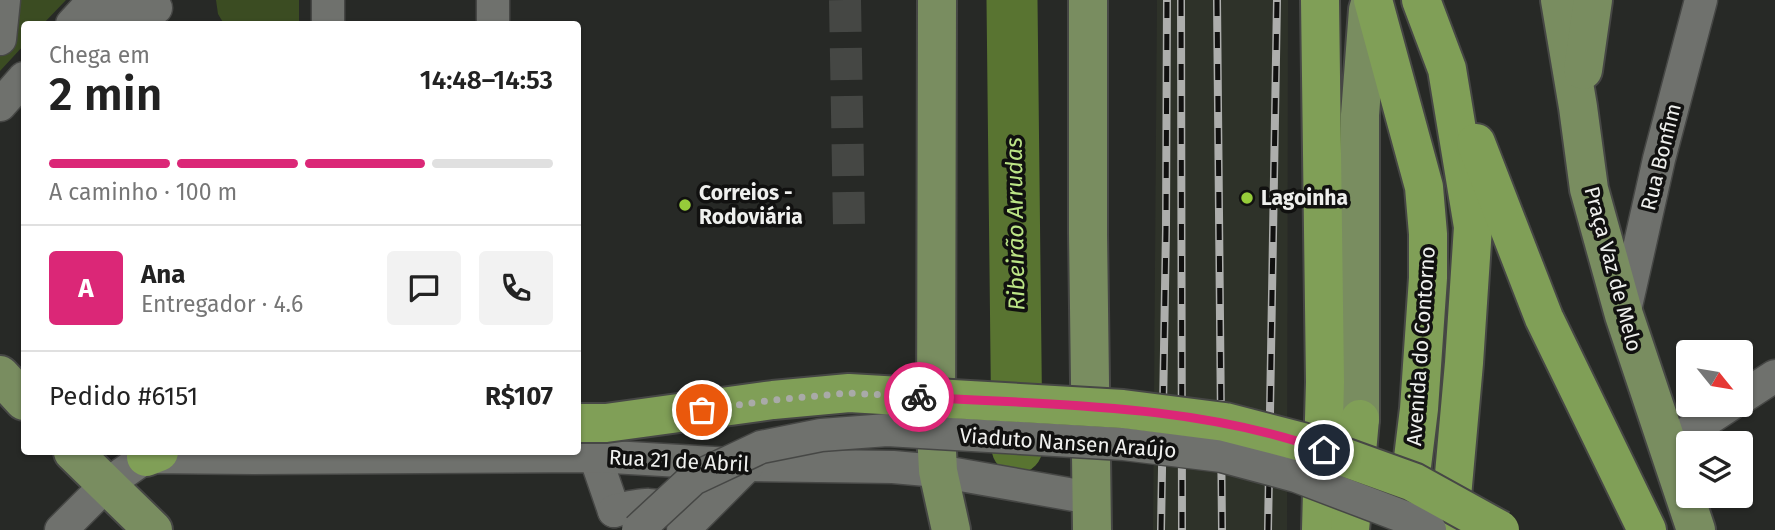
<!DOCTYPE html>
<html lang="pt">
<head>
<meta charset="utf-8">
<style>
	body { margin:0; font-family:"Fira Sans",sans-serif; background:#f2f2f2; color:#222; height:100vh; display:flex; flex-direction:column; font-size:26px; white-space:nowrap }
	* { box-sizing:border-box; margin:0 }
	p { font-size:23px; color:#767676 }
	.icon { flex:none; width:38px; height:38px; fill:none; stroke:currentColor; stroke-width:2; stroke-linecap:round; stroke-linejoin:round }
	.map { position:relative; flex:1; overflow:hidden }
	.side { position:absolute; left:21px; top:21px; width:560px; height:434px; display:flex; flex-direction:column; background:#fff; border-radius:7px; box-shadow:0 2px 5px #0004 }
	.side>* { flex:none }
	.needle { width:46px; rotate:120deg }
	.tools { position:absolute; left:1676px; top:340px; display:grid; gap:14px }
	.tools a { display:grid; place-items:center; width:77px; height:77px; border-radius:7px; background:#fff; box-shadow:0 2px 5px #0004; font-size:35px }
	.pin { position:absolute; display:grid; place-items:center; width:60px; height:60px; color:#fff; margin:-30px; border:4px solid #fff; border-radius:50%; box-shadow:0 2px 7px #0007 }
	.courier { position:absolute; display:grid; place-items:center; width:70px; height:70px; margin:-35px; border:5px solid #db2777; border-radius:50%; background:#fff; color:#222; box-shadow:0 2px 9px #0007 }
	.overview em { font-style:normal; font-weight:600 }
	.overview div { display:flex; flex-direction:column-reverse }
	.overview { display:flex; align-items:center; justify-content:space-between; height:119px; padding:0 28px }
	h1 { font-size:46px; font-weight:600; line-height:52px }
	.bar { display:grid; grid-template-columns:repeat(4,1fr); gap:10px 7px; align-content:center; height:84px; padding:0 28px }
	.bar i { height:9px; border-radius:5px; background:#e0e0e0 }
	.bar .current { background:#db2777 }
	.bar p { grid-column:span 4 }
	.line { display:flex; align-items:center; gap:18px; padding:0 28px; border-top:2px solid #e0e0e0 }
	.line div { flex:1 }
	.round { display:grid; place-items:center; flex:none; width:74px; height:74px; border-radius:7px; background:#f2f2f2 }
	.map>svg:first-child { display:block }
</style>
</head>
<body>
<div class="map">
<svg width="1775" height="530" viewBox="0 0 1775 530">
	<rect width="100%" height="100%" fill="#272926"/>
	<polygon fill="#2e3229" points="1157,0 1288,0 1287,530 1153,530"/>
	<g fill="#3b4c22">
		<polygon points="0,0 66,0 43,24 24,24 24,45 0,71"/>
		<polygon points="216,0 299,0 299,24 224,24 218,14"/>
	</g>
	<g fill="none" stroke-linecap="round" stroke-linejoin="round">
		<polyline stroke="#597431" stroke-width="51" points="1012,0 1017,448"/>
		<polyline stroke="#454744" stroke-width="32" stroke-dasharray="32 16" stroke-linecap="butt" points="845,0 849,225"/>
		<g stroke="#464745" stroke-width="35">
			<g id="minor">
				<polyline points="328,0 328,24"/>
				<polyline points="493,0 493,24"/>
				<polyline points="72,24 83,12 108,9 156,8"/>
				<polyline points="0,39 4,0"/>
				<polyline points="0,105 24,78"/>
				<polyline points="1624,315 1659,159 1701,0"/>
				<polyline points="1741,398 1775,376"/>
				<polyline points="1667,446 1731,404"/>
				<polyline points="595,456 614,511"/>
				<path d="M614,511C645,503 653,502 684,513"/>
				<polyline points="61,530 106,485 146,457 255,458 595,456 748,465 893,467 938,471 1091,498"/>
				<polyline points="683,530 748,465"/>
			</g>
		</g>
		<g stroke="#464745" stroke-width="42">
			<g id="major">
				<polyline points="937,0 936,431 938,471 951,530"/>
				<polyline points="1088,0 1088,234 1092,530"/>
				<polyline points="1560,0 1578,107 1589,189 1624,315 1696,530"/>
				<polyline points="1583,70 1593,0"/>
				<polyline points="0,375 24,401"/>
				<polyline points="1360,419 1360,115 1368,10 1371,0"/>
				<polyline points="73,452 153,530"/>
			</g>
		</g>
		<g stroke="#464745" stroke-width="42">
			<g id="highway">
				<polyline points="1320,0 1325,382 1321,530"/>
				<polyline points="1373,0 1424,187 1428,234 1428,278 1419,409 1406,515"/>
				<polyline points="1421,0 1447,69 1473,227 1464,363 1449,530"/>
				<polyline points="1476,143 1544,318 1647,530"/>
				<polyline points="146,457 159,452"/>
				<polyline points="1350,530 1360,419"/>
			</g>
		</g>
		<use href="#minor" stroke="#6f716d" stroke-width="32"/>
		<use href="#major" stroke="#798d60" stroke-width="38"/>
		<use href="#highway" stroke="#809f57" stroke-width="38"/>
		<g stroke="#adaeac" stroke-width="8">
			<g id="rail">
				<polyline points="1181,0 1182,530"/>
				<polyline points="1217,0 1222,530"/>
				<polyline points="1161,530 1166,229 1167,0"/>
				<polyline points="1268,530 1277,0"/>
			</g>
		</g>
		<use href="#rail" stroke="#111110" stroke-width="5" stroke-dasharray="16" stroke-linecap="butt"/>
		<g stroke="#464745" stroke-width="35" stroke-linecap="butt">
			<polyline id="minor-bridge" points="638,530 693,479 761,447 821,435 887,430 1124,444 1222,456 1296,476 1412,520 1430,530"/>
		</g>
		<g stroke="#464745" stroke-width="42" stroke-linecap="butt">
			<polyline id="highway-bridge" points="578,423 606,423 773,400 849,393 1123,409 1225,422 1302,442 1413,482 1500,530"/>
		</g>
		<use href="#minor-bridge" stroke="#6f716d" stroke-width="32"/>
		<use href="#highway-bridge" stroke="#809f57" stroke-width="38"/>
	</g>
	<g fill="none" stroke-linecap="round" stroke-linejoin="round">
		<polyline stroke="#a9aaa8" stroke-width="7" stroke-dasharray="0 12.6" points="702,410 773,400 849,393 919,397"/>
		<path stroke="#db2777" stroke-width="9" d="M919,397C1054,405 1195,404 1324,450"/>
	</g>
	<g fill="#96cc3a" stroke="#111110" stroke-width="2.5">
		<circle cx="1247" cy="198" r="7"/>
		<circle cx="685" cy="205" r="7"/>
	</g>
	<g text-anchor="middle" stroke-width="7" stroke-linejoin="round" paint-order="stroke">
		<g font-size="21" fill="#eff0ee" stroke="#111110">
			<text transform="translate(1661 157) rotate(-76)" y="7">Rua Bonfim</text>
			<text transform="translate(1613 269) rotate(75)" y="7">Praça Vaz de Melo</text>
			<text transform="translate(1421 346) rotate(-86)" y="7">Avenida do Contorno</text>
			<text transform="translate(1068 443) rotate(4)" y="7">Viaduto Nansen Araújo</text>
			<text transform="translate(679 461) rotate(3)" y="7">Rua 21 de Abril</text>
		</g>
		<g font-size="21" font-weight="bold" fill="#eff0ee" stroke="#111110" text-anchor="start">
			<text x="699" y="200">Correios -<tspan x="699" dy="24">Rodoviária</tspan></text>
			<text x="1261" y="205">Lagoinha</text>
		</g>
		<g font-size="23" font-style="italic" fill="#bce586" stroke="#111110">
			<text transform="translate(1015 224) rotate(-91)" y="8">Ribeirão Arrudas</text>
		</g>
	</g>
</svg>
<div class="tools">
<a><svg class="needle" viewBox="-14 -14 28 28"><path d="M0-13l5 13h-10z" fill="#e53935"/><path d="M0 13l5-13h-10z" fill="#767676"/></svg></a>
<a><svg class="icon" aria-label="layers" viewBox="0 0 24 24"><path d="M12 4l9 5-9 5-9-5zM3 14l9 5 9-5"/></svg></a>
</div>
<div class="pin" style="left:702px;top:410px;background:#ea580c"><svg class="icon" aria-label="bag" viewBox="0 0 24 24"><path d="M5 8h14l-1 12H6zM9 8a3 3 0 0 1 6 0"/></svg></div>
<div class="pin" style="left:1324px;top:450px;background:#1f2937"><svg class="icon" aria-label="home" viewBox="0 0 24 24"><path d="M3 11l9-7 9 7M6 9v11h12V9"/></svg></div>
<div class="courier" style="left:919px;top:397px"><svg class="icon" aria-label="bike" viewBox="0 0 24 24"><circle cx="6" cy="16" r="4"/><circle cx="18" cy="16" r="4"/><path d="M6 16l4-8h5l3 8M10 8l3 8H6M13 5h3"/></svg></div>
<section class="side">
<div class="overview"><div><h1>2 min</h1><p>Chega em</p></div><em>14:48–14:53</em></div>
<div class="bar"><i class="current"></i><i class="current"></i><i class="current"></i><i></i><p>A caminho · 100 m</p></div>
<div class="line" style="height:126px"><b class="round" style="background:#db2777;color:#fff">A</b><div><b>Ana</b><p>Entregador · 4.6</p></div><a class="round"><svg class="icon" aria-label="chat" viewBox="0 0 24 24"><path d="M4 5h16v11H9l-5 4z"/></svg></a><a class="round"><svg class="icon" aria-label="phone" viewBox="0 0 24 24"><path d="M5 4h4l2 5-3 2q2 4 5 5l2-3 5 2v4C11 20 4 13 5 4z"/></svg></a></div>
<div class="line" style="height:91px"><div>Pedido #6151</div><b>R$107</b></div>
</section>
</div>
</body>
</html>
